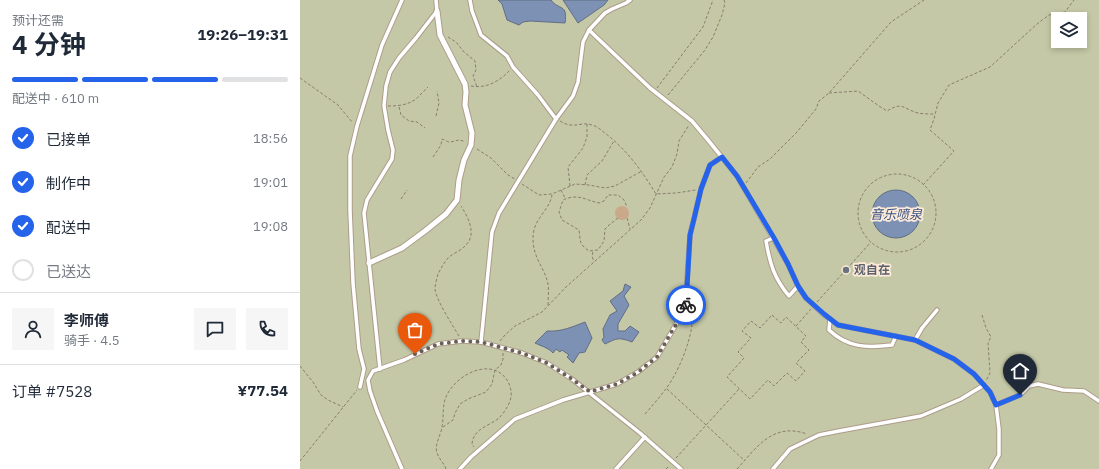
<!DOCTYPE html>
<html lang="zh">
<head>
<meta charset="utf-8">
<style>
	body { margin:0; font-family:"IBM Plex Sans","Noto Sans SC",sans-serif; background:#f6f6f7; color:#1f2937; height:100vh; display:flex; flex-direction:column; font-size:15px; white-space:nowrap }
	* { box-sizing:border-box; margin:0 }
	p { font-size:13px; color:#747a83 }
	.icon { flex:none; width:22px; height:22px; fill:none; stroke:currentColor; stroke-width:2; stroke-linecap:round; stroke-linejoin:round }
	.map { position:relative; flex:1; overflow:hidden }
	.side { display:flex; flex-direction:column; background:#fff; width:300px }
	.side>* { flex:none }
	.buttons { position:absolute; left:751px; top:12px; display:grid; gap:8px }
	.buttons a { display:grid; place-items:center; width:36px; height:36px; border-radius:0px; background:#fff; box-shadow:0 2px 6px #0003; font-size:20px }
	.pin { position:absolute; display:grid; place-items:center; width:34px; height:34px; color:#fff; margin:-41px -17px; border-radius:50% 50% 50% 0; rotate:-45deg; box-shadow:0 0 4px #0007 }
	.pin .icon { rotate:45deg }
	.courier { position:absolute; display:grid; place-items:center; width:40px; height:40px; margin:-20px; border:3px solid #2563eb; border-radius:50%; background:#fff; color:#222; box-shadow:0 1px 5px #0007 }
	.headline em { font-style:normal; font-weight:700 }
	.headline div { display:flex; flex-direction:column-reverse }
	.headline { display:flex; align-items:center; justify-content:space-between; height:68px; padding:0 12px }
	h1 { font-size:26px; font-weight:700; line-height:30px }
	.bar { display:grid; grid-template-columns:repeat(4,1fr); gap:6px 4px; align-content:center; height:48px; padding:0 12px }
	.bar i { height:5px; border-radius:3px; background:#e0e1e3 }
	.bar .current { background:#2563eb }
	.bar p { grid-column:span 4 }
	.line { display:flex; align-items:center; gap:10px; padding:0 12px; border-top:1px solid #e0e1e3 }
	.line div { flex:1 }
	.round { display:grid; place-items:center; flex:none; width:42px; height:42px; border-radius:0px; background:#f6f6f7 }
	ol { padding:0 12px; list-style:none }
	li { display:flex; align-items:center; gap:12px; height:44px }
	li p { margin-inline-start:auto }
	li .icon { padding:4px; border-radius:50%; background:#2563eb; color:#fff; stroke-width:4 }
	li:last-child { color:#747a83 }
	li i { width:22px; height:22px; border:2px solid #e0e1e3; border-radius:50% }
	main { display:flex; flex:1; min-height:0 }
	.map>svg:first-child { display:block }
</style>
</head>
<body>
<main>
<section class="side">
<div class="headline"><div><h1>4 分钟</h1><p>预计还需</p></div><em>19:26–19:31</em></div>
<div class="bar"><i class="current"></i><i class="current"></i><i class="current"></i><i></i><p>配送中 · 610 m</p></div>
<ol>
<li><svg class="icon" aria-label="check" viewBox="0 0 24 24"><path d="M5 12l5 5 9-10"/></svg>已接单<p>18:56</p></li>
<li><svg class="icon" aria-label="check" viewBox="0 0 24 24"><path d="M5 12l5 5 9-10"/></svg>制作中<p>19:01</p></li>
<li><svg class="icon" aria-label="check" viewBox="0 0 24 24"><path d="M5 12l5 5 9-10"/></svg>配送中<p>19:08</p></li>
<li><i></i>已送达</li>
</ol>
<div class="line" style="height:72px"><a class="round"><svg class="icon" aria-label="person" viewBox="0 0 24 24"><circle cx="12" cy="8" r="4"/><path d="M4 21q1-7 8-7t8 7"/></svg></a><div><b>李师傅</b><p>骑手 · 4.5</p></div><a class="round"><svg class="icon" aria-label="chat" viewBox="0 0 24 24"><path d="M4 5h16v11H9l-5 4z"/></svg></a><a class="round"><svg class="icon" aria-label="phone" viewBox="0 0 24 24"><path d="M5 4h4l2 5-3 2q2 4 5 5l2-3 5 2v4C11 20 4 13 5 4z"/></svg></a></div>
<div class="line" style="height:52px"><div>订单 #7528</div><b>¥77.54</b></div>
</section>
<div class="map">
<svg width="799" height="469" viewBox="0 0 799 469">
	<rect width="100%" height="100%" fill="#f0ddcb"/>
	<path fill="#c4c8a6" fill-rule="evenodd" d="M0,0H799V469H0ZM758,19H780V41H758Z"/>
	<g fill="#7d91b4" stroke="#616e84">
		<path d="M198,0H251C259,11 268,3 265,23L230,21L223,22L219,25L207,20L202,4Z"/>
		<polygon points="263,0 308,0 304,5 278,23"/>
		<circle cx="596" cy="214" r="24"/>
		<path d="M325,284L331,287L324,296L329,305L318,324V331H325L330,326L339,332L332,342C319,337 317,338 305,344L302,340L304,337L303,329L310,315L317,311L310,301L323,291Z"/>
		<path d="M285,322L292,338L285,352L279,353L273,363L267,357L269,355L262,350L260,352L256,349L253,353C249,348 241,346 235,343L247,331C261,332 272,327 285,322Z"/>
	</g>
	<circle fill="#c9a989" cx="322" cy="213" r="7"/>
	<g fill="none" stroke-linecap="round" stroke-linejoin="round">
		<g stroke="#ae9c8b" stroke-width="5.5">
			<g id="service">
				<polyline points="170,0 172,11 181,35 207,56 213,67 238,95 256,119"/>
				<polyline points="289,30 350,88 392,121 408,140 437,176 488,264 498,286 506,298 523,314 538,325 615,340 654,359 674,374 690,392 696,405 699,429 699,455 691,469"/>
				<path d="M473,238L466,241C470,264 474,278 489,296L498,286"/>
				<path d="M530,319L529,330C548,348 568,348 592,345L596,336"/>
				<polyline points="615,340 622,328 637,310"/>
				<polyline points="181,342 222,353 247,363 272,379 340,433 381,469"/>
				<polyline points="80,369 64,213 67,200 92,159 93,150 88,130 84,106 86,86 90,72 99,58 116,38 137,11 136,0"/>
				<polyline points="60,387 64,369 59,349 53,283 50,210 50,156 57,126 82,45 102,0"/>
				<polyline points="696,405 720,395 729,386 738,384 763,390 784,391 799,401"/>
				<polyline points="102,469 77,411 70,391 68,380 73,371 104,360 138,344 162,341 181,342 192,232 199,213 256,119 273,96 278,82 283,42 289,30 305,13 312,9 326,3 330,0"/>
				<polyline points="160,469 171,457 215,419 263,400 317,384 338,372 357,357 385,309 390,235 401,189 410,165 422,157"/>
				<polyline points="316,469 345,437"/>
				<polyline points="473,469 490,449 519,435 539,431 621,416 661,399 684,385"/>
			</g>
		</g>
		<g stroke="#ae9c8b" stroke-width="7">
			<polyline id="pedestrian" points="69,263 102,248 125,231 146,214 157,200 159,180 164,160 171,145 172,133 165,105 166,92 165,84 140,35 137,11"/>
		</g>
		<g stroke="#897d70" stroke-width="1" stroke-dasharray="3 2" stroke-linecap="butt">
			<polyline points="148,37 156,42 164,52 175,61 176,70 173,76 177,87"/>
			<polyline points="0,78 38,105 52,122"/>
			<path d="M171,86C186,89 200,81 210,70"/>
			<polyline points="357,88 403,27 413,0"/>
			<path d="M529,93L558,91L579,106L587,111C603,101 603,109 618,113C623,114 629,114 635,114"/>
			<polyline points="368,95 405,50 413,37 422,15 425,3 424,0"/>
			<path d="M88,106C98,106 108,105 116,99C120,95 124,91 128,87"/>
			<polyline points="99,107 101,115 109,121 117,122 125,128"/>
			<polyline points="136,116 139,103 137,91"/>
			<path d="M260,121C274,130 280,121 292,125C297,126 301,130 305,133C327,150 342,171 356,194L376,193L396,190"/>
			<polyline points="177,149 191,158 208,175 215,179"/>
			<path d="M133,157L141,145L142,139C143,139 148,142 149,142C155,142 158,138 165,142"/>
			<circle cx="597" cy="213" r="39"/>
			<polyline points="446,183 458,167 470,159 497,132 516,109 519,101 529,93 591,22 624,0"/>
			<polyline points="222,184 239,195 252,194 275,184 289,185 305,188 315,186 342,171"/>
			<polyline points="285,185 287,175 302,161 314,141"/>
			<polyline points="623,185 654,151 630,130 634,119 638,103 649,85 690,67 737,24 749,15 765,12 774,0"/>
			<polyline points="270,186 268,167 283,148 287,137 287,124"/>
			<polyline points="261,190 265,198"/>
			<polyline points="101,199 107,190"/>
			<path d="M318,218L309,225L305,229L304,241L298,250L289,251C278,243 281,242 279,230L262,220L259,212L263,200C278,193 285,200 299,203L304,201L308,195H318L324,200L327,207"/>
			<polyline points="327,218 330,229"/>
			<polyline points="293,252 292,256 294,262"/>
			<polyline points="517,302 571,242"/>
			<path d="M248,305C248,298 249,291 248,284C247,278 244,272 241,266C235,255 231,243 234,230C237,217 250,208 252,195"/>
			<polygon points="472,315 481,323 486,317 506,336 501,342 509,350 496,363 505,371 496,381 487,373 474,386 468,380 450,399 427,377 444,358 438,352 451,338 442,331 451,321 460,328"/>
			<polyline points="682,315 686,328 691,337 688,343 690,373 686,381"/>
			<polyline points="496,326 511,309"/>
			<path d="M159,336C153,326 136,300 135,289C135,284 137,278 138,274C141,268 144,263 148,258C153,253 161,251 166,245C177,234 168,217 161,206"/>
			<polyline points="200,341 205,335 215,326 242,312 266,287 341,220 350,208 364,177 372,167 377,154 379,141 389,125"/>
			<polyline points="0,366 13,382 21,395 28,400 43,407"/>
			<polyline points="367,389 445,461"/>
			<path d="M345,414C352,406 359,398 365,390C377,375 390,344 392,324L386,317"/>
			<polyline points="143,427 153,420 155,413 160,404 168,399 186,392 192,384 195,370 201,365 203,359 203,353"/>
			<polyline points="376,458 439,389"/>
			<polyline points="0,461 57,390"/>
			<path d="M146,469C144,463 139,459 137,453C134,445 141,435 142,427C144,417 142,406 146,397C155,375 191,356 207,380C210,384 212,392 211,397C210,404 204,413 199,418C189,426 173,429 172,444L174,447"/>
			<polyline points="366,469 369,466"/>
			<path d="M437,469C457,447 473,422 507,434"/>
		</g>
		<use href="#service" stroke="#fff" stroke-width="3.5"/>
		<use href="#pedestrian" stroke="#fff" stroke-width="5"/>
	</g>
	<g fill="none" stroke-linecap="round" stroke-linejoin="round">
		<polyline stroke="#695f54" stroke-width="4" stroke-dasharray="0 7.2" points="115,354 138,344 162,341 181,342 222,353 247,363 272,379 290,392 317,384 338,372 357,357 385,309 386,305"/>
		<polyline stroke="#2563eb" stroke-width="5" points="386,305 390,235 394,219 401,189 410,165 422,157 437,176 474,238 488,264 498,286 506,298 524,314 538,325 615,340 654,359 674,374 690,392 696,405 720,395"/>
	</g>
	<circle fill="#6b7280" stroke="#fdead8" stroke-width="1.5" cx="546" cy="270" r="4"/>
	<g text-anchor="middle" stroke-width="3.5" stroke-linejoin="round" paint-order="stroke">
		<g font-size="12" font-weight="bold" fill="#5b616d" stroke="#fdead8" text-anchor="start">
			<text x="554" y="274">观自在</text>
		</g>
		<g font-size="13" font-style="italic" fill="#385384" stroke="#fdead8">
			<text x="596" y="219">音乐喷泉</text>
		</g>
	</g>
</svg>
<div class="buttons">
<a><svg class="icon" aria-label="layers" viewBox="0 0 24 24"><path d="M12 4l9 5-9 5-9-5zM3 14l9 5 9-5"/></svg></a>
</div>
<div class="pin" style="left:115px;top:354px;background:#ea580c"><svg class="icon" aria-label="bag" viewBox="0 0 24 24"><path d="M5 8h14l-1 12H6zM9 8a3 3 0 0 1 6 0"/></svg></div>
<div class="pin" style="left:720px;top:395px;background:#1f2937"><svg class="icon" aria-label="home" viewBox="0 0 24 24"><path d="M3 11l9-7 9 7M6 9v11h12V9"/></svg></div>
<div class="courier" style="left:386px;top:305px"><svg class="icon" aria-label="bike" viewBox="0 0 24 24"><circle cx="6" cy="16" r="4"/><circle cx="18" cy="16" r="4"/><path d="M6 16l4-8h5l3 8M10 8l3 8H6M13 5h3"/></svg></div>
</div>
</main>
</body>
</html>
